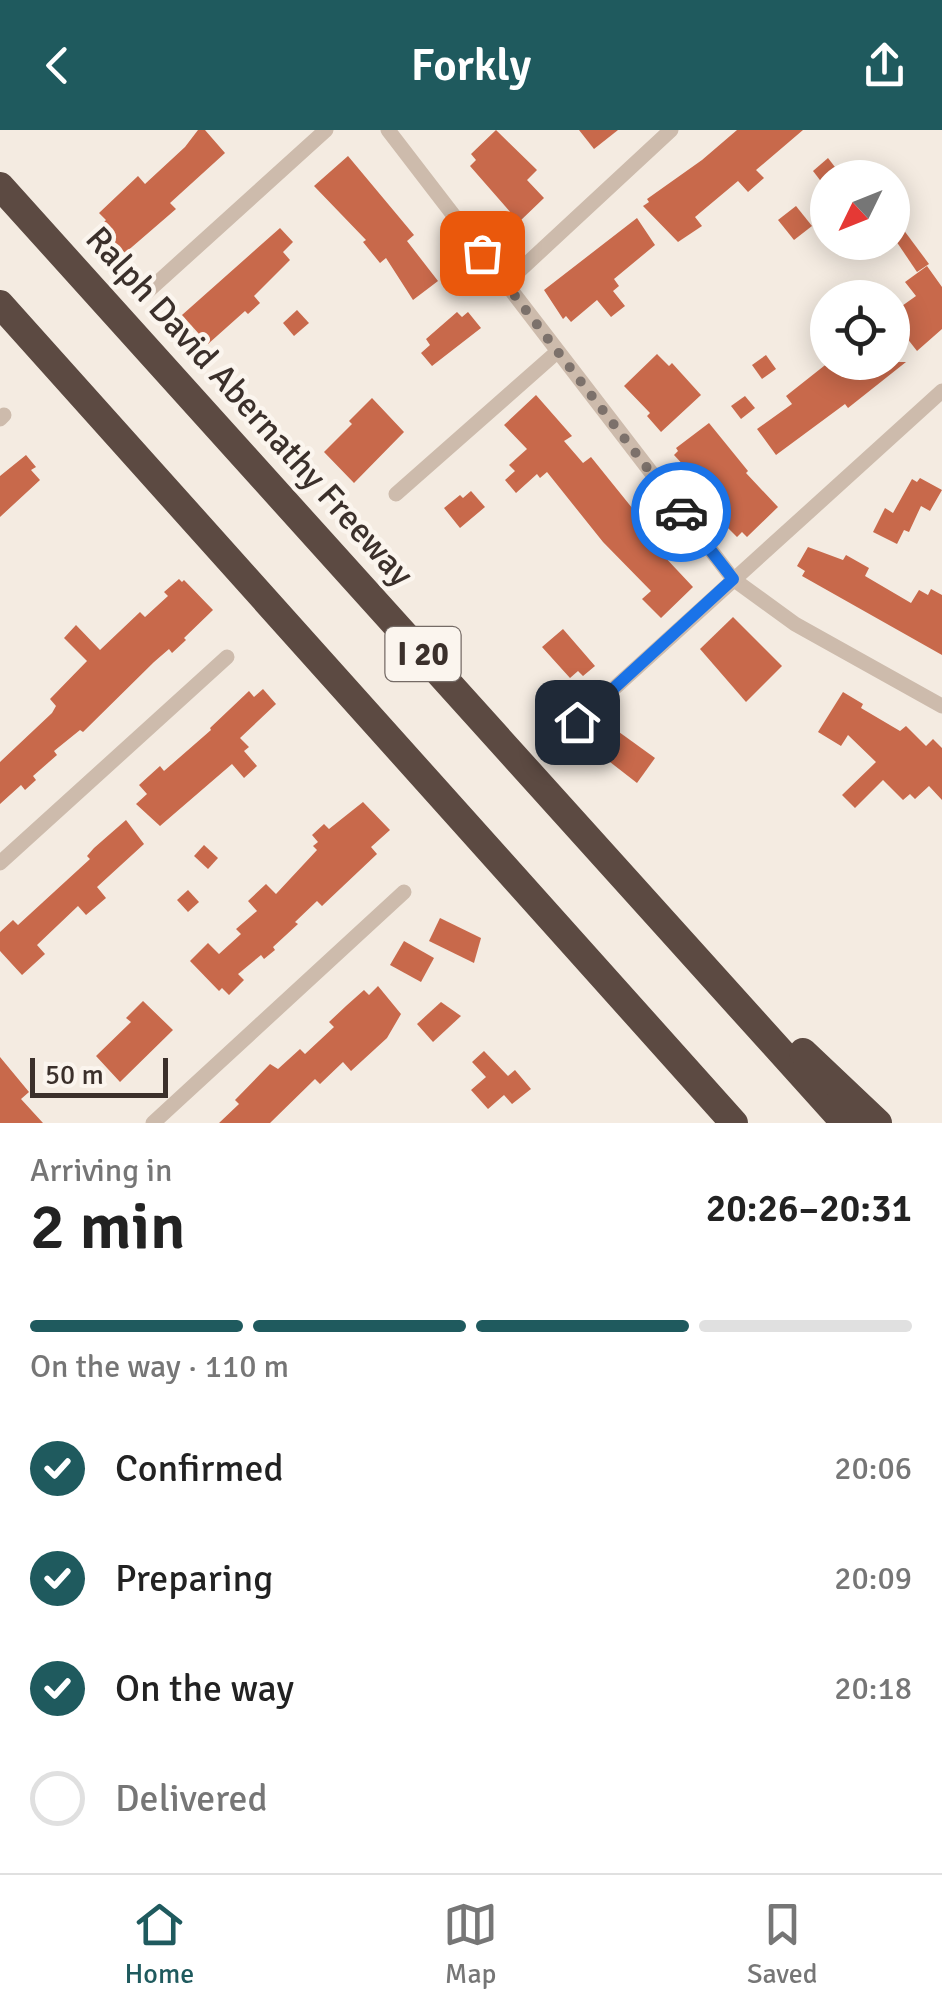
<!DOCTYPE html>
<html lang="en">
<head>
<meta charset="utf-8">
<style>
	body { margin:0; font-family:Signika,sans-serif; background:#f6f6f6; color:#222; height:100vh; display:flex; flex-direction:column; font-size:38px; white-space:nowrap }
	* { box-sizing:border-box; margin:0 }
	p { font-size:32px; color:#767676 }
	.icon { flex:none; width:55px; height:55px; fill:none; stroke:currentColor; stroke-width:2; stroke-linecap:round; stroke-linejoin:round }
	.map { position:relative; height:993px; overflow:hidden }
	.side { display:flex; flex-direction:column; background:#fff; flex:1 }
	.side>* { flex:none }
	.needle { width:65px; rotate:227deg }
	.fabs { position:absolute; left:810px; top:30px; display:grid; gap:20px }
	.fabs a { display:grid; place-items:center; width:100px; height:100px; border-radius:50%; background:#fff; box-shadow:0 5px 25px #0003; font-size:50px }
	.scale { position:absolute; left:30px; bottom:25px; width:138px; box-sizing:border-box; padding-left:10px; border:5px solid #3b302b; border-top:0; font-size:28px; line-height:35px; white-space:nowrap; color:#3b302b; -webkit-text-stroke:8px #fbf5ee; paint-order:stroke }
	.pin { position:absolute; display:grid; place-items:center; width:85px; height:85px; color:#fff; margin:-42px; border-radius:20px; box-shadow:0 5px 15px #0006 }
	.courier { position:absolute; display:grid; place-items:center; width:100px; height:100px; margin:-50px; border:8px solid #1a73e8; border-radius:50%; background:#fff; color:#222; box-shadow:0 2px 12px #0007 }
	.headline em { font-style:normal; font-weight:600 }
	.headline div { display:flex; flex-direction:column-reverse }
	.headline { display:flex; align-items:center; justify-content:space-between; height:170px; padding:0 30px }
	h1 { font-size:65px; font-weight:600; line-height:75px }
	.bar { display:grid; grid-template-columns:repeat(4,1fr); gap:15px 10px; align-content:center; height:120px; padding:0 30px }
	.bar i { height:12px; border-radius:8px; background:#e0e0e0 }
	.bar .on { background:#1f5a5e }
	.bar p { grid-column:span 4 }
	ol { padding:0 30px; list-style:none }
	li { display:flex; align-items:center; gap:30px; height:110px }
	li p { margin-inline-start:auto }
	li .icon { padding:10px; border-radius:50%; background:#1f5a5e; color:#fff; stroke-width:4 }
	li:last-child { color:#767676 }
	li i { width:55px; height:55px; border:5px solid #e0e0e0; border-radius:50% }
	header { display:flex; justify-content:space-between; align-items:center; height:130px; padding:0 30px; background:#1f5a5e; color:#fff; font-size:45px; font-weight:600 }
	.menu { display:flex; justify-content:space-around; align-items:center; height:140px; border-top:2px solid #e0e0e0; background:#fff; font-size:28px; color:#767676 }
	.menu a { display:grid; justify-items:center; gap:5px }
	.menu .on { color:#1f5a5e }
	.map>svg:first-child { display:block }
</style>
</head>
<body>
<header><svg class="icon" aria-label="back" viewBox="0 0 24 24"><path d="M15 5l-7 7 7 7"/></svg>Forkly<svg class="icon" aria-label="share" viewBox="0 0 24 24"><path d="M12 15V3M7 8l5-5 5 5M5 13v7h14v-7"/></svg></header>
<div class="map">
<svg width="942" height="993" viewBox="0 0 942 993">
	<rect width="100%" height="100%" fill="#f4ebe1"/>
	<g fill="#c8694b">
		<polygon points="198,0 205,0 225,23 170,73 176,79 125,123 100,96 106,90 99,83 138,46 145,54 185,17"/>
		<polygon points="496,0 537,40 527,50 544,68 519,92 470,36 476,30 471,24"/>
		<polygon points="579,0 618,0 594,19"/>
		<polygon points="737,0 803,0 756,40 764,48 748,62 738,51 695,87 702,96 678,112 643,76 649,72 647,69 702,30"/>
		<polygon points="348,26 414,105 407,111 438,151 413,170 386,128 380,133 363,112 366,110 314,56"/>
		<polygon points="828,28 838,41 823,54 813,41"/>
		<polygon points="796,76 812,96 794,110 778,90"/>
		<polygon points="637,88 655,115 614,149 619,156 613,161 625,176 611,187 597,170 571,192 566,186 563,189 544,160"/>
		<polygon points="900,95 929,134 917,142 892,105 892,100"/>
		<polygon points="280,98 293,112 283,122 290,130 254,166 260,173 248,184 245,181 208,214 182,185"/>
		<polygon points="927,136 942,157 942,199 917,221 892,189 892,183 916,166 905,152"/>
		<polygon points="297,180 309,193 294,206 283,193"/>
		<polygon points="457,182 462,187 468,182 481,198 432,236 421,223 430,215 426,209"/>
		<polygon points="657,224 669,236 672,233 701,265 661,302 647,286 650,283 624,256"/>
		<polygon points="766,225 776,239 762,249 752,235"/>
		<polygon points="829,232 906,232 848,278 845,274 776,325 757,299 792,274 786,266"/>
		<polygon points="536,265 572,306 564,311 583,333 591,327 666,420 662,424 693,457 661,488 642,469 651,461 603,412 547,342 540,348 537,344 516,363 505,350 515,341 509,335 527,319 504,295"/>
		<polygon points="745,266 755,278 741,289 731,276"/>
		<polygon points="372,268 404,302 354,353 324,322 352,294 349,291"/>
		<polygon points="709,293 748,341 746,343 778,377 747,407 742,402 737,407 724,394 728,391 699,358 702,355 674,325 678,321 676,318"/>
		<polygon points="26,325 36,337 31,340 40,350 0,387 0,346"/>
		<polygon points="920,348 942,360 930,381 921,376 909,402 904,400 897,414 873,402 885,378 893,383 912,349 917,352"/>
		<polygon points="471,361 485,377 460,398 444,378 460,365 463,368"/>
		<polygon points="808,417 843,430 846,425 869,438 865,446 911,473 919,460 928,465 931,459 942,465 942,525 802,446 805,441 797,436"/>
		<polygon points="179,449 182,452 184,450 213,480 184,508 186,510 172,523 169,519 154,532 83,602 80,600 54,621 57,625 33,646 36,650 25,660 21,655 0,674 0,632 52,583 56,576 50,569 87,531 64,508 76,495 100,520 140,482 145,487 168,466 164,462"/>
		<polygon points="733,487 782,536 746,572 700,519"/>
		<polygon points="563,499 595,536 583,546 578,541 570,548 542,517"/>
		<polygon points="263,559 276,574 240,608 249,617 244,621 257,636 244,648 232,634 160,696 136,674 147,664 139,655 160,636 164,641 211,600 210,598 249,561 254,567"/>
		<polygon points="843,562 863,574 861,578 900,601 906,596 926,616 933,609 942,618 942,670 929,656 915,669 910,664 903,670 883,650 855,678 842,665 876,632 848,605 841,616 818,602"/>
		<polygon points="619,602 655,628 637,653 601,625"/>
		<polygon points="363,672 390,700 371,717 377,724 322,776 317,771 295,792 298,794 273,817 275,820 264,829 261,825 238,844 244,850 229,865 222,858 219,861 190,831 208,813 219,824 241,804 236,799 257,781 248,771 266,754 276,764 317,720 313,716 318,712 312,705 324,694 329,699"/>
		<polygon points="126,690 144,714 97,757 106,768 86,785 78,776 37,815 45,824 22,845 0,821 0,802 13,790 18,795 90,729 87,726 94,718"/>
		<polygon points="204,715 218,728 208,739 194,726"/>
		<polygon points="188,760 199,772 188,782 177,770"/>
		<polygon points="440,788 481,808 474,833 429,811"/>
		<polygon points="404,811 434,828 421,852 390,835"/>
		<polygon points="378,856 401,884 387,908 351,941 343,932 320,954 315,949 270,993 219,993 239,974 235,970 270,934 278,939 300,919 305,924 334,897 329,892 346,876 364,860 369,865"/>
		<polygon points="143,871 173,900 120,952 96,926 131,892 126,888"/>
		<polygon points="441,872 461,886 433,912 417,894"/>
		<polygon points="484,921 508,946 515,940 531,959 512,974 504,965 488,979 471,960 486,947 472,932"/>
		<polygon points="0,927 29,962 21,969 43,993 0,993"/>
	</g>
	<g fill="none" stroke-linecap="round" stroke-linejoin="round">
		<g stroke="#cdbbac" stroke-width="15">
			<polyline points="388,0 733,449 795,494 942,576"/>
			<polyline points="505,154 671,0"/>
			<polyline points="147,162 326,0"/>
			<polyline points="0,289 4,285"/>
			<polyline points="396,364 557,222"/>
			<polyline points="577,592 942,261"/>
			<polyline points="0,733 227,527"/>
			<polyline points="153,993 404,762"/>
		</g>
		<g stroke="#5c4a42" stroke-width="28">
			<polyline points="0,56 845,993"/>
			<polyline points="0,174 734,993"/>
			<polyline points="803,922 878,993"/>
		</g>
	</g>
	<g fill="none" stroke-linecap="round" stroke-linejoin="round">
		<polyline stroke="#7c716b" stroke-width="10" stroke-dasharray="0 18" points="482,123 681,382"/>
		<polyline stroke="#1a73e8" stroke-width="12" points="577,592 733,449 681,382"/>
	</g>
	<g text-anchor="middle" stroke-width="9" stroke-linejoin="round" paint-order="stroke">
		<rect fill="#fbf5ee" stroke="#756b66" stroke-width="2.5" x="385.5" y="497" width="75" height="54" rx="8"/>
		<g font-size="32" font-weight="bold" fill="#3b302b">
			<text x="423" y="535">I 20</text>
		</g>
		<g font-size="35" fill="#3b302b" stroke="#fbf5ee">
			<text transform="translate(250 276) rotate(48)" y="12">Ralph David Abernathy Freeway</text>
		</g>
	</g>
</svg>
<div class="fabs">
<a><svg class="needle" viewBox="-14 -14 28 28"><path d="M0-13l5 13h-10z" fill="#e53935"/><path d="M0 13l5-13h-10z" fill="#767676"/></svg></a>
<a><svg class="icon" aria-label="locate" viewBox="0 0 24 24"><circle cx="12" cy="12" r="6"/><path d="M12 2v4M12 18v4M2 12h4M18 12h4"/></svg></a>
</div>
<div class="scale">50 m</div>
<div class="pin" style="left:482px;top:123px;background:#ea580c"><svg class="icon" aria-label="bag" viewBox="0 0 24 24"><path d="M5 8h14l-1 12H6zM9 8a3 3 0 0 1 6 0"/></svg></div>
<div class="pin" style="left:577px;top:592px;background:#1f2937"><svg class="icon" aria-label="home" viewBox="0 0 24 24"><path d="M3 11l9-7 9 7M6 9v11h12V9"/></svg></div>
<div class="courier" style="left:681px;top:382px"><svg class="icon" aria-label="car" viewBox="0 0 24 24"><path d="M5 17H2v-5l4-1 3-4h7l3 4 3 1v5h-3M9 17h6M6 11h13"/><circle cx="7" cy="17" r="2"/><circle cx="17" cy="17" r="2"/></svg></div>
</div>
<section class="side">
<div class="headline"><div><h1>2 min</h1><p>Arriving in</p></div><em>20:26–20:31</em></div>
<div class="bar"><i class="on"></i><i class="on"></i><i class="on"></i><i></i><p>On the way · 110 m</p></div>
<ol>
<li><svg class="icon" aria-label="check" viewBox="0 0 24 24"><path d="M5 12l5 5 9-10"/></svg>Confirmed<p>20:06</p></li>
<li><svg class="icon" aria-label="check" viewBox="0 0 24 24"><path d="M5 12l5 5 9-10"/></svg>Preparing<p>20:09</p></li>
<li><svg class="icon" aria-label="check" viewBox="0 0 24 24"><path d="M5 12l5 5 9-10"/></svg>On the way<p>20:18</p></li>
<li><i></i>Delivered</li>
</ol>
</section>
<nav class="menu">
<a class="on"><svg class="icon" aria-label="home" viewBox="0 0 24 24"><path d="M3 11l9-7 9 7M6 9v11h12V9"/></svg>Home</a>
<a><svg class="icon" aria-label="map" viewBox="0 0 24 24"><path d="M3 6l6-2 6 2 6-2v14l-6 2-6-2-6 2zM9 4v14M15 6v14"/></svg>Map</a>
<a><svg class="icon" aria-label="saved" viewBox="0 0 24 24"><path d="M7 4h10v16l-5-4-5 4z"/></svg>Saved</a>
</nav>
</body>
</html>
